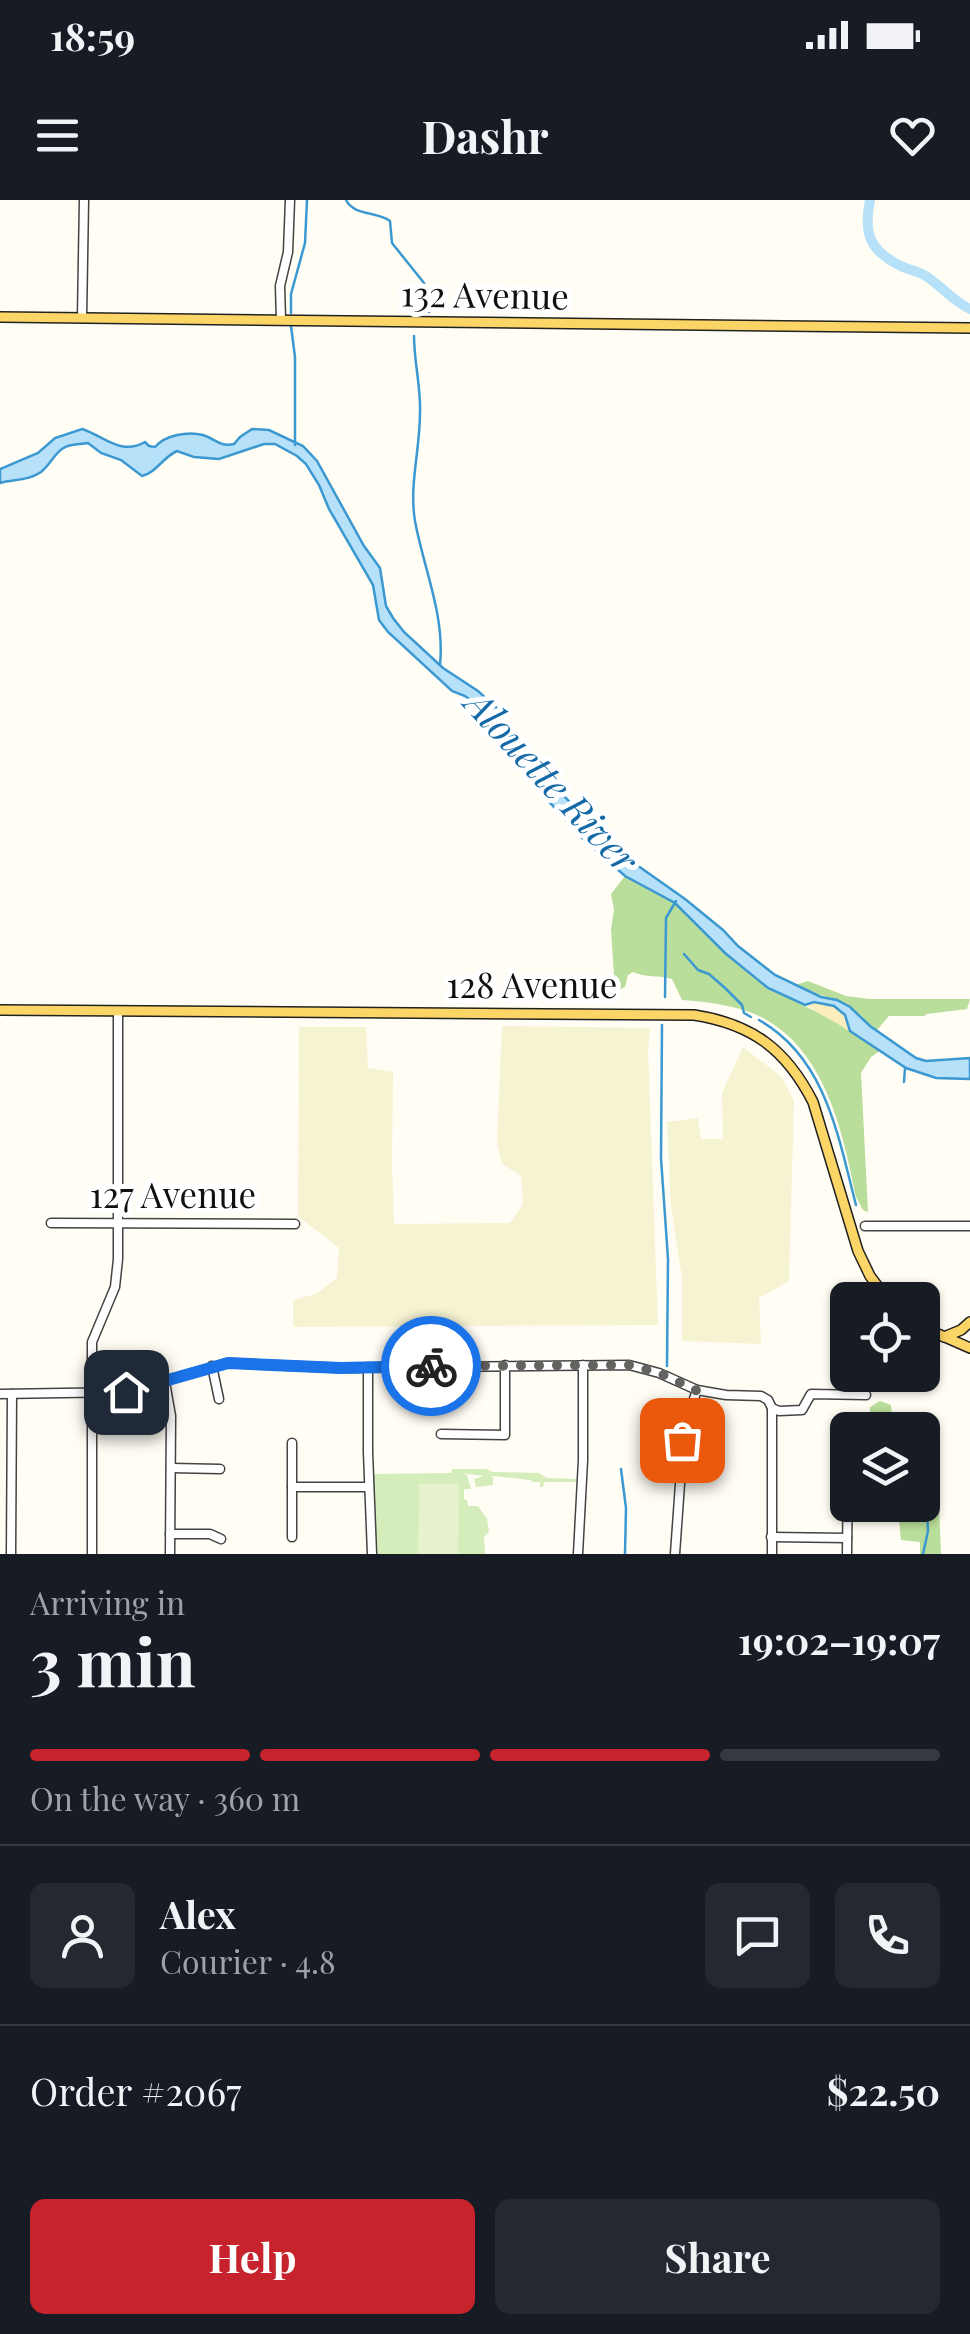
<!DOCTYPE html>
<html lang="en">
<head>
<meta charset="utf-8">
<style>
	body { margin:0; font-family:"Playfair Display",serif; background:#242831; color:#f1f3f6; height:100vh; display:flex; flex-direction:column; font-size:38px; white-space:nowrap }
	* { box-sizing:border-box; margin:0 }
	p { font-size:32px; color:#9ea1a6 }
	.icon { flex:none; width:55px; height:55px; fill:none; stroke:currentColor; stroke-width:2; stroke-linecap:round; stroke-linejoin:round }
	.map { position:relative; height:1354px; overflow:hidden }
	.sheet { display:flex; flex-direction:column; background:#171b24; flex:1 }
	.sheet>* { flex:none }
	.controls { position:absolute; left:830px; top:1082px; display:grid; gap:20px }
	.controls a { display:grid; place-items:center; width:110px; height:110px; border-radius:15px; background:#171b24; box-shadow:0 2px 8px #0004; font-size:50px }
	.pin { position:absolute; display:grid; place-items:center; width:85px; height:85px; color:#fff; margin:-42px; border-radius:20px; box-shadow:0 5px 15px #0006 }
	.courier { position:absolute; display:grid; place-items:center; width:100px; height:100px; margin:-50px; border:8px solid #1a73e8; border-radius:50%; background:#fff; color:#222; box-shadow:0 2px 12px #0007 }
	.summary em { font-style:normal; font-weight:700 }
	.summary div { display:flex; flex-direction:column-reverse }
	.summary { display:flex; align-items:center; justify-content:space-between; height:170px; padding:0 30px }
	h1 { font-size:65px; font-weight:700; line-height:75px }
	.bar { display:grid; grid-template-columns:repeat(4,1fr); gap:15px 10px; align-content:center; height:120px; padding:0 30px }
	.bar i { height:12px; border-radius:8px; background:#363941 }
	.bar .current { background:#c6232d }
	.bar p { grid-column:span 4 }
	.line { display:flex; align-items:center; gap:25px; padding:0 30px; border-top:2px solid #363941 }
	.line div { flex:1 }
	.round { display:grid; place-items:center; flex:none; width:105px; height:105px; border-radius:15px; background:#242831 }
	.cta { display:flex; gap:20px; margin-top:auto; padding:20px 30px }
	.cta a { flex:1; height:115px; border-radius:15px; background:#c6232d; color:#fff; font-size:40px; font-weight:700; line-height:115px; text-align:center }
	.cta a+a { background:#242831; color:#f1f3f6 }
	.status { display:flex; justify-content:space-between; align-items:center; height:70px; padding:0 50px; background:#171b24; direction:ltr }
	.status svg { height:28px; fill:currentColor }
	header { display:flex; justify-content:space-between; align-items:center; height:130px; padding:0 30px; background:#171b24; font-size:45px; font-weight:700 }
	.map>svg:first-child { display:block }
</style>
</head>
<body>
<div class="status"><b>18:59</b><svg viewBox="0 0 49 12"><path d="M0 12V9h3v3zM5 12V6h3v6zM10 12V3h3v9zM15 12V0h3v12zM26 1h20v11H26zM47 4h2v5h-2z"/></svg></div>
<header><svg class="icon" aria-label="menu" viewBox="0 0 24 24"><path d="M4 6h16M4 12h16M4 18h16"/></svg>Dashr<svg class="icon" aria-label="heart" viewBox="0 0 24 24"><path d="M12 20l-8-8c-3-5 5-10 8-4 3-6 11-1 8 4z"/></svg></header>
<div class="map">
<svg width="970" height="1354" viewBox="0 0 970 1354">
	<rect width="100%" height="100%" fill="#fffdf4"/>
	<g fill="#f6f3d2">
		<polygon points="502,826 650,828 648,850 658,1125 293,1127 293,1100 316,1094 337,1078 339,1048 298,1016 299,827 366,827 368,868 393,872 392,964 394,1024 510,1023 523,1004 521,976 502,964 497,943"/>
		<polygon points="743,847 782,877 794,901 789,1081 759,1098 761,1144 682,1141 682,1078 671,1006 667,922 698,918 701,939 723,939 722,893"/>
	</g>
	<polygon fill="#d5ecbb" points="452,1269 486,1269 493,1272 539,1273 547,1278 578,1279 578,1282 544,1282 543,1287 540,1287 540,1282 532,1282 531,1280 493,1276 490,1277 493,1277 493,1285 476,1287 474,1279 484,1276 461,1273 467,1275 471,1289 464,1289 464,1299 467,1300 468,1306 478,1306 487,1319 489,1332 484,1337 485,1354 375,1354 372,1274 451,1273"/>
	<g fill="#b9dd9a">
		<path d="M625,676L675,703L725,753L768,788L833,820L880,851L871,857L861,873L868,1012L863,1010L856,997C843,932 825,848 759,816C736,805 708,802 682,800L672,779C659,775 645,778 633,772L628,775L625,787L615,792L611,729L614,710L611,694Z"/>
		<path d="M808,781L846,796L870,799H970L967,809L927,814L924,816H889L877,830C867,823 860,814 851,808C835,798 813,793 795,785Z"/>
		<polygon points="880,1201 891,1205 893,1224 899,1230 870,1230 870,1207"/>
		<polygon points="923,1242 932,1249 938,1282 941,1354 920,1354 920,1342 901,1340 899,1320 876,1314 872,1305 922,1305"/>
	</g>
	<path fill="#fcedbf" d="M814,802C837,808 842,806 850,831L805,805Z"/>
	<polygon fill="#e6f2cd" points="419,1284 459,1284 458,1354 418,1354"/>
	<path fill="#b7e1f8" stroke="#3b98d1" stroke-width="2.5" d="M82,229C104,236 121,256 145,242L149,246L155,247C165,235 188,231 203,235C216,239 219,247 234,244L240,237L252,229L269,230L303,246L317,261L364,346L380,368L386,406L393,418L404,432L443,468L478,491L498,509L526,558L544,574L610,646L685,699L723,730L738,746L775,775L821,797L837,800L850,807L870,826L916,858L926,861L970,858V879L936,878L906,868L850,831L845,815L834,806L814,802L805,805L768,788L725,753L675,703L625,676L582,638L524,574L492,524L488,513L465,496L452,491L388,432L379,420L373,385L329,309L319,285L306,264L297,256L275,244H264L219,259L194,257L177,251C162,258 156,273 142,276L121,260L101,253L88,243C83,244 77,244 72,245C56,247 52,264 41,272C28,281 14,279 0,283V269L38,253L55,238Z"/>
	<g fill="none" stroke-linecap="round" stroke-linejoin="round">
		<g stroke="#3b98d1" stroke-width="2.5">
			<path d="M346,0C354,16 376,11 390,21L392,43L424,83L429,112"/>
			<polyline points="291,113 291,94 305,43 307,0"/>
			<polyline points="291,126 295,157 295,245"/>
			<path d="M414,136C414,162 421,187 420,213C420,250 409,285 415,321C424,370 445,415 440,465"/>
			<polyline points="684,754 698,770 709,774 725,788 742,805 744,813 751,817"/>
			<polyline points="665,797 666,718 676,701"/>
			<path d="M759,820C826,858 838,936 856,1005"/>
			<polyline points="662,825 661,958 668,1059 667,1166"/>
			<polyline points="904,882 905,868"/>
			<polyline points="621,1269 626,1308 625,1354"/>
			<polyline points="923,1354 928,1331 924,1249"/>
		</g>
		<path stroke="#b7e1f8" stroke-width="10" d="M870,0C863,34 870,51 901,66C909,70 917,71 924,75C941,85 952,101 970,109"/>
		<g stroke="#434343" stroke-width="11">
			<g id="minor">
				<polyline points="82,118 84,0"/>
				<polyline points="281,120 280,86 288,52 290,0"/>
				<polyline points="51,1023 295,1024"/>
				<polyline points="865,1026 970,1026"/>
				<polyline points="212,1166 219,1199"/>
				<polyline points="368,1167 368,1252 372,1354"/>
				<polyline points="165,1182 171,1216 170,1354"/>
				<polyline points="0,1194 126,1192 228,1163 341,1168 629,1165 659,1173 697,1190 726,1195 761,1196 768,1200 772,1208 779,1211 802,1210 811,1194 866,1195"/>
				<polyline points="441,1234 505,1235 505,1165"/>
				<polyline points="171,1268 220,1269"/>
				<polyline points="292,1287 369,1287"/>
				<polyline points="170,1334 210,1334 221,1339"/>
				<polyline points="292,1337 292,1243"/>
				<polyline points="771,1337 847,1338"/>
				<polyline points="11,1354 12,1194"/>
				<polyline points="92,1354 92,1142 115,1087 118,1059 118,812"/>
				<polyline points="578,1354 583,1260 583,1165"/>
				<polyline points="675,1354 684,1228 697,1190"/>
				<polyline points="772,1354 772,1209"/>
				<polyline points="847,1354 848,1272"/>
			</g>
		</g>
		<g stroke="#212121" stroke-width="12">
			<g id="major">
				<polyline points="0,117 970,128"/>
				<path d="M0,810L694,815C752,824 786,849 813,902L858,1051L870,1076L888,1100"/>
				<polyline points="922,1127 970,1148"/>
				<polyline points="944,1137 961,1130 970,1122"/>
			</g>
		</g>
		<use href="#minor" stroke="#fff" stroke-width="8"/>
		<use href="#major" stroke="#fcd567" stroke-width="9"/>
	</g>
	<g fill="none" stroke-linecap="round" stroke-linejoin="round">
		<polyline stroke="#646360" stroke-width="10" stroke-dasharray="0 18" points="431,1166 629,1165 659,1173 696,1190 687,1214 682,1240"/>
		<polyline stroke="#1a73e8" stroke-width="12" points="126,1192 228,1163 341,1168 431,1166"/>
	</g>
	<g text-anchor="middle" stroke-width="10" stroke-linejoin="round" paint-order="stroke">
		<g font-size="35" fill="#101010" stroke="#fff">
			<text transform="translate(485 96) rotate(1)" y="12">132 Avenue</text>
			<text x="532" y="798">128 Avenue</text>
			<text x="173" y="1008">127 Avenue</text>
		</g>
		<g font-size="38" font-style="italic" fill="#146aa7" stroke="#fff">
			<text transform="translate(551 582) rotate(47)" y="13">Alouette River</text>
		</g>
	</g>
</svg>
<div class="controls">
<a><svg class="icon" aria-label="locate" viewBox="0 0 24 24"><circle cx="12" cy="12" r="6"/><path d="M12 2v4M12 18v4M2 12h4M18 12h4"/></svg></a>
<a><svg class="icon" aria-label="layers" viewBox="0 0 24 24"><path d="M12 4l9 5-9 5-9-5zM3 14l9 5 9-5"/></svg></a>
</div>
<div class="pin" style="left:682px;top:1240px;background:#ea580c"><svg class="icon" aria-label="bag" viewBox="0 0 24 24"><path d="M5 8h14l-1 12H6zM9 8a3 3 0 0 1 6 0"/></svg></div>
<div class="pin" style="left:126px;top:1192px;background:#1f2937"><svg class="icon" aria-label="home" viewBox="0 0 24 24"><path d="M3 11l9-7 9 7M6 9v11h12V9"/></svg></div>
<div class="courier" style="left:431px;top:1166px"><svg class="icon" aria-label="bike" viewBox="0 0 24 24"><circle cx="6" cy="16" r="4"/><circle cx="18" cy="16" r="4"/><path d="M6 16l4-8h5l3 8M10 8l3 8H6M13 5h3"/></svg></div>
</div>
<section class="sheet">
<div class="summary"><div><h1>3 min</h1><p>Arriving in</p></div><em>19:02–19:07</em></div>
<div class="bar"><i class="current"></i><i class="current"></i><i class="current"></i><i></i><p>On the way · 360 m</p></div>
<div class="line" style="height:180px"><a class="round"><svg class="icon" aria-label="person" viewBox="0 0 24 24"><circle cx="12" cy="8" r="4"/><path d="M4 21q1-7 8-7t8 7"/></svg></a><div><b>Alex</b><p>Courier · 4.8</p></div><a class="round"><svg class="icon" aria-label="chat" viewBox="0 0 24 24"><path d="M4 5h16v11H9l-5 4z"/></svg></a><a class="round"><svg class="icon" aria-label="phone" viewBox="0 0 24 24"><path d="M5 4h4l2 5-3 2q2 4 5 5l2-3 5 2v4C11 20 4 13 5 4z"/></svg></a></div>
<div class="line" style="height:130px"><div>Order #2067</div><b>$22.50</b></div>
<div class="cta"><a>Help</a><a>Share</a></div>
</section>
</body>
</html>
